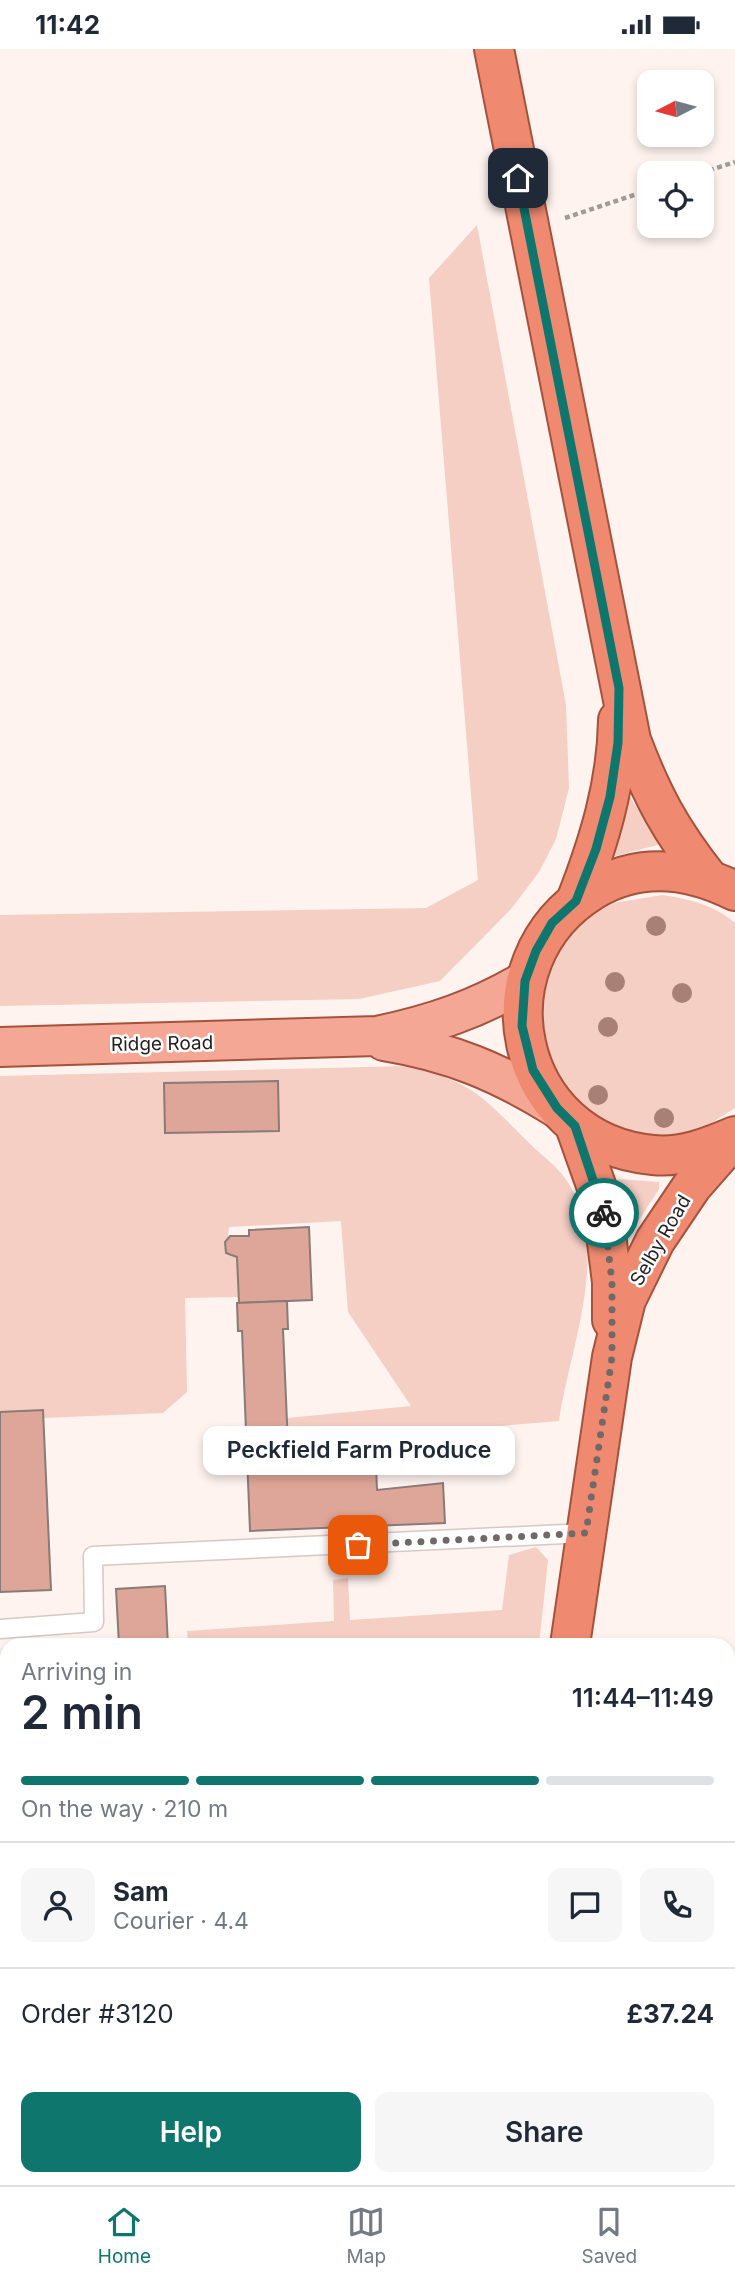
<!DOCTYPE html>
<html lang="en">
<head>
<meta charset="utf-8">
<style>
	body { margin:0; font-family:Inter,sans-serif; background:#f6f6f7; color:#1f2937; height:100vh; display:flex; flex-direction:column; font-size:26px; white-space:nowrap }
	* { box-sizing:border-box; margin:0 }
	p { font-size:23px; color:#747a83 }
	.icon { flex:none; width:38px; height:38px; fill:none; stroke:currentColor; stroke-width:2; stroke-linecap:round; stroke-linejoin:round }
	.map { position:relative; flex:1; overflow:hidden }
	.side { position:absolute; left:0px; top:1589px; width:735px; height:548px; display:flex; flex-direction:column; background:#fff; border-radius:21px 21px 0 0; box-shadow:0 4px 10px #0003 }
	.side>* { flex:none }
	.needle { width:46px; rotate:264deg }
	.buttons { position:absolute; left:637px; top:21px; display:grid; gap:14px }
	.buttons a { display:grid; place-items:center; width:77px; height:77px; border-radius:14px; background:#fff; box-shadow:0 4px 10px #0003; font-size:35px }
	.pin { position:absolute; display:grid; place-items:center; width:60px; height:60px; color:#fff; margin:-30px; border-radius:14px; box-shadow:0 4px 10px #0006 }
	.courier { position:absolute; display:grid; place-items:center; width:70px; height:70px; margin:-35px; border:5px solid #0f766e; border-radius:50%; background:#fff; color:#222; box-shadow:0 2px 9px #0007 }
	.bubble { position:absolute; height:49px; border-radius:14px; background:#fff; box-shadow:0 4px 10px #0003; font-size:23px; font-weight:600; line-height:49px; text-align:center }
	.headline em { font-style:normal; font-weight:600 }
	.headline div { display:flex; flex-direction:column-reverse }
	.headline { display:flex; align-items:center; justify-content:space-between; height:119px; padding:0 21px }
	h1 { font-size:46px; font-weight:600; line-height:52px }
	.bar { display:grid; grid-template-columns:repeat(4,1fr); gap:10px 7px; align-content:center; height:84px; padding:0 21px }
	.bar i { height:9px; border-radius:5px; background:#e0e1e3 }
	.bar .selected { background:#0f766e }
	.bar p { grid-column:span 4 }
	.line { display:flex; align-items:center; gap:18px; padding:0 21px; border-top:2px solid #e0e1e3 }
	.line div { flex:1 }
	.round { display:grid; place-items:center; flex:none; width:74px; height:74px; border-radius:14px; background:#f6f6f7 }
	.cta { display:flex; gap:14px; margin-top:auto; padding:14px 21px }
	.cta a { flex:1; height:80px; border-radius:14px; background:#0f766e; color:#fff; font-size:28px; font-weight:600; line-height:80px; text-align:center }
	.cta a+a { background:#f6f6f7; color:#1f2937 }
	.status { display:flex; justify-content:space-between; align-items:center; height:49px; padding:0 35px; background:#fff; direction:ltr }
	.status svg { height:19px; fill:currentColor }
	.menu { display:flex; justify-content:space-around; align-items:center; height:98px; border-top:2px solid #e0e1e3; background:#fff; font-size:19px; color:#747a83 }
	.menu a { display:grid; justify-items:center; gap:4px }
	.menu .selected { color:#0f766e }
	.map>svg:first-child { display:block }
</style>
</head>
<body>
<div class="status"><b>11:42</b><svg viewBox="0 0 49 12"><path d="M0 12V9h3v3zM5 12V6h3v6zM10 12V3h3v9zM15 12V0h3v12zM26 1h20v11H26zM47 4h2v5h-2z"/></svg></div>
<div class="map">
<svg width="735" height="2136" viewBox="0 0 735 2136">
	<rect width="100%" height="100%" fill="#fef3ef"/>
	<g fill="#f5cec4" fill-rule="evenodd">
		<polygon points="477,176 566,656 569,739 556,790 539,823 511,860 440,932 359,950 0,957 0,866 426,859 478,831 429,229"/>
		<polygon points="628,745 661,795 608,809"/>
		<path d="M662,846C689,850 714,856 735,874V1059L702,1080L677,1086L651,1088L602,1074L563,1041L538,972L546,923L572,882L592,866L614,854Z"/>
		<path d="M408,1017C472,1033 481,1046 526,1091C537,1103 551,1112 561,1124C616,1192 570,1295 559,1372L288,1395L287,1369L411,1357L348,1263L341,1172L229,1178L226,1204L237,1208L238,1248L185,1249L187,1343L163,1364L43,1369L42,1361L0,1363V1027ZM278,1032L279,1082L165,1084L164,1034Z"/>
		<polygon points="619,1130 659,1133 659,1140 633,1180 623,1181 614,1133"/>
		<polygon points="536,1498 548,1511 539,1596 188,1596 187,1582 334,1572 333,1531 348,1529 350,1571 502,1561 509,1506"/>
		<polygon points="728,1954 735,1954 735,2136 544,2136 545,2130 728,2130"/>
		<polygon points="54,2130 229,2130 247,2136 50,2136"/>
		<polygon points="408,2130 488,2130 487,2136 393,2136"/>
	</g>
	<g fill="#dea698" stroke="#887b78" stroke-width="2">
		<polygon points="278,1032 279,1082 165,1084 164,1034"/>
		<polygon points="309,1178 312,1251 239,1254 237,1208 226,1204 225,1193 230,1187 249,1187 249,1181"/>
		<polygon points="287,1252 288,1280 283,1280 289,1420 376,1416 377,1441 443,1434 445,1474 250,1482 242,1282 238,1282 237,1254"/>
		<polygon points="43,1361 51,1541 0,1543 0,1363"/>
		<polygon points="165,1537 168,1596 119,1596 116,1540"/>
		<rect x="0" y="1639" width="7" height="89"/>
		<polygon points="7,2064 7,2128 0,2128 0,2065"/>
	</g>
	<g fill="none" stroke-linecap="round" stroke-linejoin="round">
		<g stroke="#d6c8c4" stroke-width="21">
			<polyline id="service" points="0,1580 94,1573 93,1507 586,1484"/>
		</g>
		<g stroke="#a5523d" stroke-width="42">
			<g id="primary">
				<path d="M384,992C451,1003 499,1023 557,1059"/>
				<path d="M0,998L377,987C433,975 475,961 525,932"/>
			</g>
		</g>
		<g stroke="#a5523d" stroke-width="42">
			<g id="trunk">
				<path d="M494,0L631,691C652,747 671,782 708,829"/>
				<path d="M735,842C689,819 639,813 593,841C475,913 513,1093 653,1106C682,1109 709,1098 735,1087"/>
				<path d="M576,852C599,793 617,735 618,671"/>
				<polyline points="575,1077 602,1153 612,1233 612,1271"/>
				<polyline points="570,1596 612,1308 626,1251 655,1192 692,1137 734,1089"/>
				<polyline points="510,2136 510,2130"/>
			</g>
		</g>
		<g stroke="#a29a97" stroke-width="4.5" stroke-dasharray="5 3.5" stroke-linecap="butt">
			<polyline points="701,124 735,113"/>
			<polyline points="565,169 649,141"/>
		</g>
		<use href="#service" stroke="#fff" stroke-width="18"/>
		<use href="#primary" stroke="#f3a794" stroke-width="38"/>
		<use href="#trunk" stroke="#ef8a70" stroke-width="38"/>
	</g>
	<g fill="#a98075">
		<circle cx="656" cy="877" r="10"/>
		<circle cx="615" cy="933" r="10"/>
		<circle cx="682" cy="944" r="10"/>
		<circle cx="608" cy="978" r="10"/>
		<circle cx="598" cy="1046" r="10"/>
		<circle cx="664" cy="1069" r="10"/>
	</g>
	<g fill="none" stroke-linecap="round" stroke-linejoin="round">
		<polyline stroke="#706967" stroke-width="7" stroke-dasharray="0 12.6" points="358,1496 586,1484 612,1308 612,1233 604,1164"/>
		<polyline stroke="#0f766e" stroke-width="9" points="518,129 619,639 618,694 610,748 596,800 576,852 552,874 536,902 525,932 522,977 533,1021 557,1059 575,1077 604,1164"/>
	</g>
	<g text-anchor="middle" stroke-width="5" stroke-linejoin="round" paint-order="stroke">
		<g font-size="19" fill="#241f1e" stroke="#fff">
			<text transform="translate(162 994) rotate(-1)" y="7">Ridge Road</text>
			<text transform="translate(660 1191) rotate(-60)" y="7">Selby Road</text>
		</g>
	</g>
</svg>
<div class="buttons">
<a><svg class="needle" viewBox="-14 -14 28 28"><path d="M0-13l5 13h-10z" fill="#e53935"/><path d="M0 13l5-13h-10z" fill="#747a83"/></svg></a>
<a><svg class="icon" aria-label="locate" viewBox="0 0 24 24"><circle cx="12" cy="12" r="6"/><path d="M12 2v4M12 18v4M2 12h4M18 12h4"/></svg></a>
</div>
<div class="pin" style="left:358px;top:1496px;background:#ea580c"><svg class="icon" aria-label="bag" viewBox="0 0 24 24"><path d="M5 8h14l-1 12H6zM9 8a3 3 0 0 1 6 0"/></svg></div>
<div class="pin" style="left:518px;top:129px;background:#1f2937"><svg class="icon" aria-label="home" viewBox="0 0 24 24"><path d="M3 11l9-7 9 7M6 9v11h12V9"/></svg></div>
<div class="courier" style="left:604px;top:1164px"><svg class="icon" aria-label="bike" viewBox="0 0 24 24"><circle cx="6" cy="16" r="4"/><circle cx="18" cy="16" r="4"/><path d="M6 16l4-8h5l3 8M10 8l3 8H6M13 5h3"/></svg></div>
<div class="bubble" style="left:203px;top:1377px;width:312px">Peckfield Farm Produce</div>
<section class="side">
<div class="headline"><div><h1>2 min</h1><p>Arriving in</p></div><em>11:44–11:49</em></div>
<div class="bar"><i class="selected"></i><i class="selected"></i><i class="selected"></i><i></i><p>On the way · 210 m</p></div>
<div class="line" style="height:126px"><a class="round"><svg class="icon" aria-label="person" viewBox="0 0 24 24"><circle cx="12" cy="8" r="4"/><path d="M4 21q1-7 8-7t8 7"/></svg></a><div><b>Sam</b><p>Courier · 4.4</p></div><a class="round"><svg class="icon" aria-label="chat" viewBox="0 0 24 24"><path d="M4 5h16v11H9l-5 4z"/></svg></a><a class="round"><svg class="icon" aria-label="phone" viewBox="0 0 24 24"><path d="M5 4h4l2 5-3 2q2 4 5 5l2-3 5 2v4C11 20 4 13 5 4z"/></svg></a></div>
<div class="line" style="height:91px"><div>Order #3120</div><b>£37.24</b></div>
<div class="cta"><a>Help</a><a>Share</a></div>
</section>
</div>
<nav class="menu">
<a class="selected"><svg class="icon" aria-label="home" viewBox="0 0 24 24"><path d="M3 11l9-7 9 7M6 9v11h12V9"/></svg>Home</a>
<a><svg class="icon" aria-label="map" viewBox="0 0 24 24"><path d="M3 6l6-2 6 2 6-2v14l-6 2-6-2-6 2zM9 4v14M15 6v14"/></svg>Map</a>
<a><svg class="icon" aria-label="saved" viewBox="0 0 24 24"><path d="M7 4h10v16l-5-4-5 4z"/></svg>Saved</a>
</nav>
</body>
</html>
